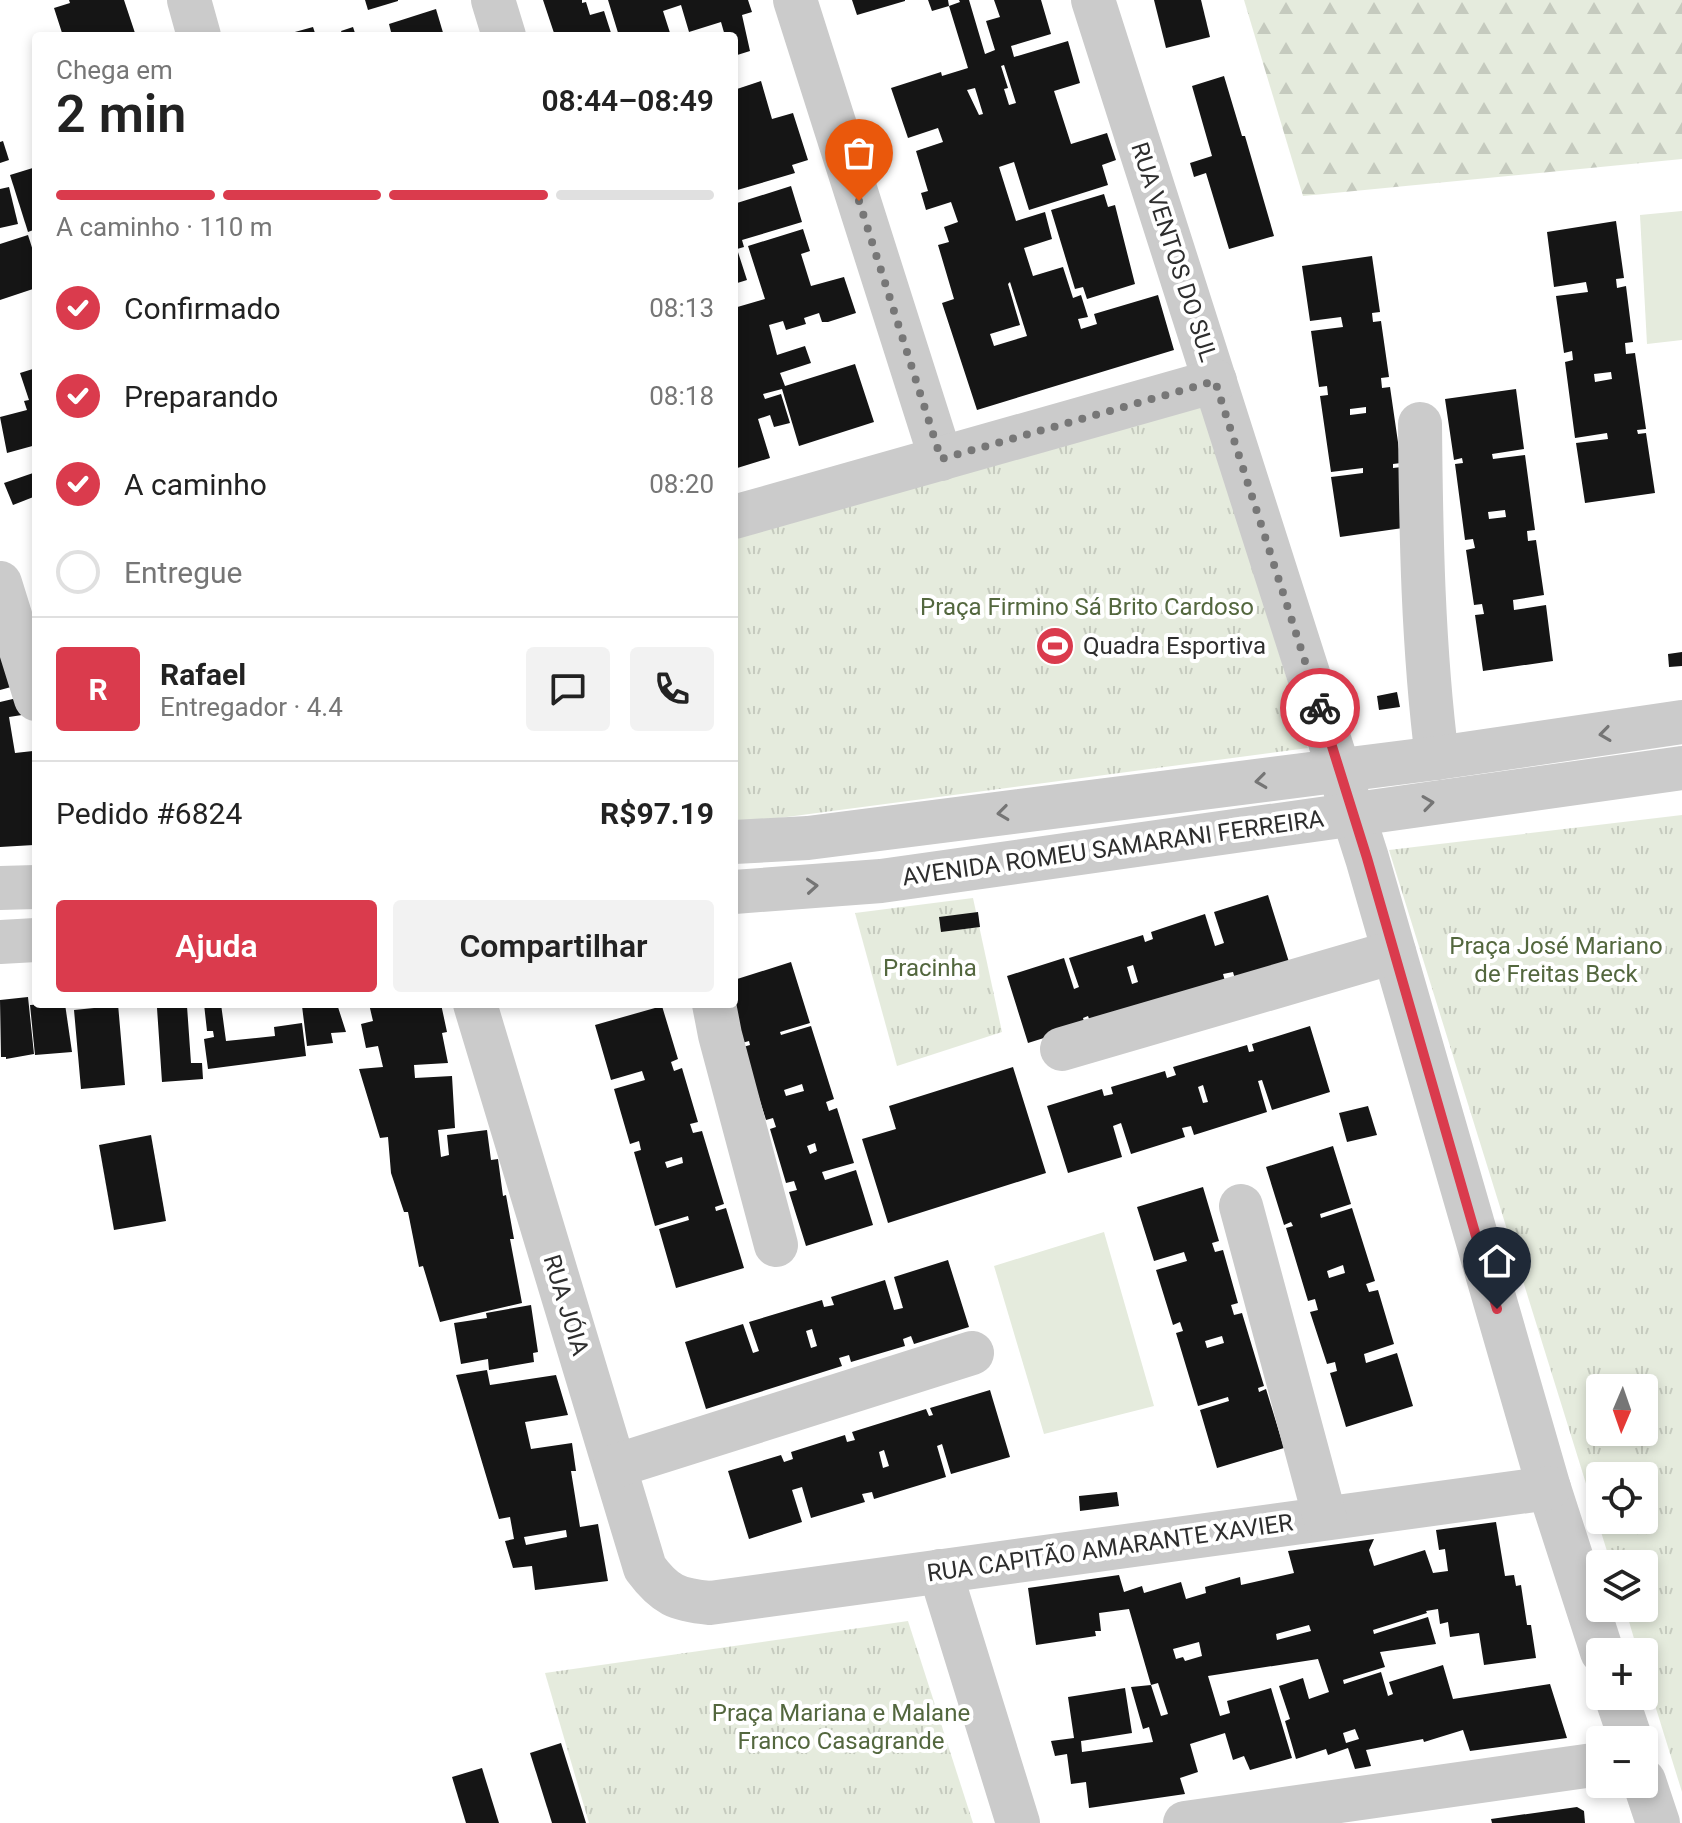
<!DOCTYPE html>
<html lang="pt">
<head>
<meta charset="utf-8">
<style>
	body { margin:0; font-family:Roboto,sans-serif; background:#f2f2f2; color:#222; height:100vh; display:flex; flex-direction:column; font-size:30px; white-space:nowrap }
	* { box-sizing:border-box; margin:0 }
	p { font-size:26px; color:#767676 }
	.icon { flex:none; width:44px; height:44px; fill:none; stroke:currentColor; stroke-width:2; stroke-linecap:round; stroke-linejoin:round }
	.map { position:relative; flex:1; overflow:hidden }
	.panel { position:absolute; left:32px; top:32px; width:706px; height:976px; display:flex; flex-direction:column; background:#fff; border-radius:8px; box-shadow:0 4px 12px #0003 }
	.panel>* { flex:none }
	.needle { width:52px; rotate:182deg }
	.controls { position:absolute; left:1586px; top:1374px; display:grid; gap:16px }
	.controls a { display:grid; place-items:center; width:72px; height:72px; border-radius:8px; background:#fff; box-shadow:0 4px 12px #0003; font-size:40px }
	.pin { position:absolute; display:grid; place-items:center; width:68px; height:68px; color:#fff; margin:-82px -34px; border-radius:50% 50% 50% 0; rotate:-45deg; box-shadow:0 0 8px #0007 }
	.pin .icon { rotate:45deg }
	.courier { position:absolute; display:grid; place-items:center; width:80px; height:80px; margin:-40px; border:6px solid #da3b4d; border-radius:50%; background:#fff; color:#222; box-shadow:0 2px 10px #0007 }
	.summary em { font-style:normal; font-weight:600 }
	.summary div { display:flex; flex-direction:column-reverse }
	.summary { display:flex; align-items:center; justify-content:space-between; height:136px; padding:0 24px }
	h1 { font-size:52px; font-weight:600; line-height:60px }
	.bar { display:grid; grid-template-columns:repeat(4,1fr); gap:12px 8px; align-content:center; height:96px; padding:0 24px }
	.bar i { height:10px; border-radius:6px; background:#e0e0e0 }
	.bar .current { background:#da3b4d }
	.bar p { grid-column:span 4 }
	.line { display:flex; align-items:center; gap:20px; padding:0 24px; border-top:2px solid #e0e0e0 }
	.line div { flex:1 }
	.round { display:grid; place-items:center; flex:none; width:84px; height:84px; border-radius:8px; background:#f2f2f2 }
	ol { padding:0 24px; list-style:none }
	li { display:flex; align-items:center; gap:24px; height:88px }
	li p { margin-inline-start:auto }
	li .icon { padding:8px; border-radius:50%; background:#da3b4d; color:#fff; stroke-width:4 }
	li:last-child { color:#767676 }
	li i { width:44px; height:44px; border:4px solid #e0e0e0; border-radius:50% }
	.button { display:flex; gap:16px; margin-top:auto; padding:16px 24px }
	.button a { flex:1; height:92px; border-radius:8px; background:#da3b4d; color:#fff; font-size:32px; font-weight:600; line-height:92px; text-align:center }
	.button a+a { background:#f2f2f2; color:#222 }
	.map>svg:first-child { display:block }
</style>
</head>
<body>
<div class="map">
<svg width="1682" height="1823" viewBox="0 0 1682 1823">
	<defs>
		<pattern id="forest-firs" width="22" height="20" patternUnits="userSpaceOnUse" patternTransform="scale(2)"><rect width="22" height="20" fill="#e5ebdd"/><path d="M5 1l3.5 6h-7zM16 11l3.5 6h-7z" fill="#c5cabe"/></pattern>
		<pattern id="park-tufts" width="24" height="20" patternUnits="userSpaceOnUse" patternTransform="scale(2)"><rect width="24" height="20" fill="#e5ebdd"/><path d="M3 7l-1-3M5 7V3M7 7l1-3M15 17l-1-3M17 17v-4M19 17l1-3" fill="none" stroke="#c5cabe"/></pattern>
	</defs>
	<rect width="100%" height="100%" fill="#fff"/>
	<g fill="#e5ebdd">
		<polygon points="1682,211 1682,340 1647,344 1640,215"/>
		<polygon points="1104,1232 1154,1406 1044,1434 994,1266"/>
	</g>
	<polygon fill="url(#forest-firs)" points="1244,0 1682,0 1682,159 1303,196"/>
	<g fill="url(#park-tufts)" fill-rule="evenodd">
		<polygon points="1201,397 1308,748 734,824 734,537"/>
		<path d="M1682,815V1792L1644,1670V1652H1638L1625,1608H1644V1564H1611L1389,850ZM1600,1388H1644V1432H1600ZM1600,1476H1644V1520H1600Z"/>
		<polygon points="973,898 1002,1032 897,1066 855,913"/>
		<polygon points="908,1621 973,1823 589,1823 545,1673"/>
	</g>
	<g fill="#151515" fill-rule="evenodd">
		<polygon points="69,0 124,0 136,36 63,36 54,8 70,3"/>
		<polygon points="365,0 398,0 398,1 368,10"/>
		<polygon points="543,0 582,0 582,3 586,2 590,15 604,11 612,36 555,36"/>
		<polygon points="608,0 748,0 752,12 742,15 750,51 734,56 734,36 725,36 721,22 689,32 681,5 663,11 671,36 619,36"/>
		<polygon points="852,0 905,0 905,1 857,15"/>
		<polygon points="928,0 948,0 949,6 932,11"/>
		<path d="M959,0H969L985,54L995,50L986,21L1000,17L994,0H1041L1051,34L1011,46L1014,57L1068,41L1080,83L1054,91L1071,144L1107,133L1116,160L1102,165L1108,185L1029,210L1014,162L999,167L1016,221L1045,212L1052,239L1024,248L1033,276L1063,267L1073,298L1081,295L1088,317L1078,319L1081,329L1097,324L1094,314L1158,295L1174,350L977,410L942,303L954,299L938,245L949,242L944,227L958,222L951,202L926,210L921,193L928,191L916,151L943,142L938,128L908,138L891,88L941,72L942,76L968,68L949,6L960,2ZM1004,65L1016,103L1009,105L1004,89L1008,88L1001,66ZM975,88L983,114L979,115L967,90ZM1010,282L1027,336L994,346L990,334L1020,325L1008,284Z"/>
		<polygon points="1154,0 1201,0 1210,37 1166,48"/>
		<polygon points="436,9 444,36 392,36 389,24"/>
		<polygon points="313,27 316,36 284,36 284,35"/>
		<polygon points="353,27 356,36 343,36 341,31"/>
		<polygon points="1224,76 1242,136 1245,136 1274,236 1229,249 1206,173 1194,177 1190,163 1212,156 1192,86"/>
		<polygon points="761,81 772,119 793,113 808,160 792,165 795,173 734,191 734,90"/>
		<polygon points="3,141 9,160 0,163 0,142"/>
		<polygon points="36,167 36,229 28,232 10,175"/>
		<polygon points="791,186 802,222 742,240 744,247 737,249 747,280 734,284 734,197 737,203"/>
		<polygon points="9,187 18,224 0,228 0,189"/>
		<polygon points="1104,194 1108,207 1115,205 1135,284 1087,299 1083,287 1075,289 1051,210"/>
		<path d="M1616,221L1624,278L1616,279L1617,288L1626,286L1633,342L1625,343L1626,354L1635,353L1646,429L1637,430L1638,434L1646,433L1655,493L1585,503L1576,443L1608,439L1607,433L1575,438L1565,362L1573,360L1572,351L1564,353L1556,296L1588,292L1586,282L1554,287L1547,232ZM1611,372L1612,379L1595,382L1594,374Z"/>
		<polygon points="803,229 810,251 801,254 811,286 844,277 856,313 828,322 822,322 819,313 804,318 806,324 786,330 783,321 769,325 777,355 805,346 811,363 780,373 785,386 855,364 874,422 799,446 782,389 763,394 765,399 781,394 790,423 774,427 770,415 758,419 770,458 734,469 734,383 738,381 734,371 734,308 765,299 748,246"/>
		<polygon points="28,235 36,260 36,288 0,300 0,244"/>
		<path d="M1372,256L1380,312L1372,313L1373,322L1381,321L1389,377L1381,378L1382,388L1390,387L1401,463L1393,464V468L1402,467L1410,527L1340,537L1331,477L1363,473V468L1331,472L1320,396L1328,395L1327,386L1319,387L1311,331L1343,327L1341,317L1310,321L1302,266ZM1366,407V413L1350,415V409Z"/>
		<polygon points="36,368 36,445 7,453 0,417 27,410 24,401 29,400 20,373"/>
		<path d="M1516,389L1524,449L1492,454L1493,459L1525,455L1535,530L1527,531L1528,541L1536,540L1544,595L1513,600L1514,610L1546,605L1553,661L1483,671L1475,615L1484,614L1482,604L1474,605L1466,550L1475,548L1473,539L1465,540L1455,464L1463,463L1462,458L1454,460L1445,399ZM1505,510L1506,517L1489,519L1488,512Z"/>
		<polygon points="36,472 36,496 13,505 4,483"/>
		<polygon points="0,652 11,687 0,690"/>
		<polygon points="1682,652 1682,666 1669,667 1668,654"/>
		<polygon points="1397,692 1400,707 1379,710 1377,696"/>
		<polygon points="17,698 22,715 9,717 15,753 33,751 36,773 36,842 34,845 0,847 0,702"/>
		<path d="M1268,895L1289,962L1235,979L1233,972L1223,974L1225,981L1091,1024L1088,1016L1083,1018L1085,1025L1028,1043L1007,976L1064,958L1074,989L1079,987L1069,958L1143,935L1145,942L1153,939L1151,932L1205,914L1215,946L1224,943L1214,912ZM1133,965L1138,982L1132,984L1127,967Z"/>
		<polygon points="978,912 980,927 941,932 939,917"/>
		<path d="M791,962L810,1023L780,1032L781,1035L811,1026L834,1099L826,1102L829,1111L837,1108L854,1163L822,1172L825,1180L856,1170L873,1225L806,1246L789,1192L797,1190L794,1181L786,1183L770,1129L776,1127L773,1118L766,1120L743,1047L750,1045L749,1041L742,1043L734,1004V980ZM802,1084L804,1091L786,1096L784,1090ZM815,1143L817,1151L810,1154L807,1146Z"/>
		<polygon points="28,997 34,1054 6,1059 6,1057 1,1057 0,1000"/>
		<polygon points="46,1004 65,1004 72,1052 35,1055 30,1005"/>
		<polygon points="94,1004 118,1004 125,1085 81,1089 74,1010 94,1008"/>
		<polygon points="204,1004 221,1004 226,1041 275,1036 274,1027 302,1023 306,1056 208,1069 204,1039 214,1037 213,1031 207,1031"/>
		<polygon points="313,1004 337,1004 346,1032 331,1033 333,1043 307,1046 302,1006"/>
		<polygon points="339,1004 361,1004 361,1006 341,1008"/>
		<polygon points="369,1004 441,1004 447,1032 442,1033 448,1063 414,1065 415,1078 452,1076 455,1128 438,1130 441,1157 449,1155 447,1135 487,1130 491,1160 498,1159 503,1196 506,1195 514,1239 510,1239 522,1303 440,1322 423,1266 419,1267 408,1212 404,1212 391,1173 388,1137 380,1138 359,1069 383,1067 378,1046 366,1048 361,1024 373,1021"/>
		<polygon points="187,1006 191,1063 202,1063 203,1079 162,1082 157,1008"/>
		<path d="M662,1006L678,1059L671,1062L674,1071L682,1068L698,1122L690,1124L693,1133L702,1131L724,1204L715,1207L716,1211L726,1208L744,1268L676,1288L659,1229L689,1220L688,1216L655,1226L634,1152L641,1150L639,1141L630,1144L614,1089L645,1080L642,1071L611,1080L595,1025ZM682,1157L683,1163L667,1168L665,1162Z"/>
		<path d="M1310,1026L1330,1092L1272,1110L1262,1080L1258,1081L1267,1112L1194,1135L1191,1126L1182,1128L1185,1137L1131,1154L1121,1123L1113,1126L1122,1157L1068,1173L1047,1106L1102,1089L1104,1096L1113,1094L1111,1087L1165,1071L1167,1078L1176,1075L1173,1067L1247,1045L1249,1052L1254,1051L1252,1044ZM1203,1085L1208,1102L1203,1103L1198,1087Z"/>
		<polygon points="1013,1067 1046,1173 888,1223 862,1139 896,1129 889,1106"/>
		<polygon points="1368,1106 1377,1135 1347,1142 1339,1113"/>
		<polygon points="151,1135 166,1221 114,1230 99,1145"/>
		<path d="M1333,1146L1351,1204L1320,1214L1321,1218L1352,1208L1375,1281L1366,1284L1369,1292L1378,1290L1394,1344L1364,1354L1366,1363L1397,1353L1413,1406L1346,1427L1330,1373L1337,1371L1335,1362L1327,1364L1310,1312L1318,1310L1315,1299L1308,1301L1286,1228L1293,1226L1291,1222L1284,1225L1266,1167ZM1343,1265L1345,1273L1329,1278L1327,1271Z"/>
		<path d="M1203,1187L1219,1241L1212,1243L1215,1252L1223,1250L1238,1303L1231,1305L1234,1315L1242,1313L1264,1386L1258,1388L1259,1392L1266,1389L1284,1448L1217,1468L1200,1410L1229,1401L1228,1397L1198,1406L1176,1333L1183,1331L1180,1322L1173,1325L1156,1270L1187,1261L1184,1252L1154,1261L1137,1207ZM1222,1336L1224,1343L1207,1348L1205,1341Z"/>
		<path d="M948,1260L969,1327L914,1344L911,1336L903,1339L905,1346L851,1362L849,1355L839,1358L842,1366L706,1409L685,1342L743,1324L753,1353L759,1351L749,1322L822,1300L824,1307L834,1305L831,1297L885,1280L894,1310L903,1308L894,1277ZM812,1329L817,1346L811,1348L806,1331Z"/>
		<polygon points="531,1305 538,1352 533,1353 534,1362 489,1370 488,1359 461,1364 454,1323 487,1318 486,1313"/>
		<path d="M487,1370L490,1385L556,1375L568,1415L525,1422L531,1449L572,1443L576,1471H571L580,1527L598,1524L608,1581L535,1590L532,1566L513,1568L505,1541L514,1539L510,1517L499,1519L456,1375ZM566,1530L567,1537L526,1545L524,1537Z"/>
		<path d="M990,1390L1010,1457L951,1474L942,1444L937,1446L946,1477L874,1499L872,1492L862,1494L865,1502L811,1518L802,1487L792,1490L802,1522L749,1539L728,1471L781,1455L784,1462L793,1459L791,1452L845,1435L847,1442L855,1440L852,1432L926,1409L929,1416L933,1415L930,1408ZM884,1450L889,1466L883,1468L879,1452Z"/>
		<polygon points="1117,1492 1119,1506 1080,1511 1079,1496"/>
		<path d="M1496,1522L1505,1576L1514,1575L1516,1586L1521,1585L1527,1625H1531L1536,1658L1484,1665L1479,1633L1450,1637L1448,1622L1440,1624L1438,1609L1426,1611L1427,1613L1373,1630L1374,1634L1428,1617L1436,1644L1380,1652L1385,1667L1343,1680L1344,1684L1381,1672L1388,1696L1393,1694L1389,1682L1443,1665L1453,1699L1550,1684L1567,1738L1470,1751L1463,1730L1424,1742L1423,1739L1366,1750L1371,1766L1355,1769L1348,1748L1328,1755L1326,1749L1296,1759L1285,1721L1290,1719L1279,1686L1303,1678L1309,1699L1329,1692L1318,1659L1208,1676L1220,1716L1230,1713L1227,1701L1271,1688L1292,1758L1250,1770L1244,1756L1233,1760L1225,1733L1190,1744L1198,1772L1180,1778L1185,1794L1089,1808L1086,1782L1071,1784L1067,1754L1055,1756L1051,1741L1074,1738L1068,1697L1125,1688L1132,1733L1081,1741L1082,1752L1153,1742L1149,1727L1143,1729L1131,1687L1151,1685L1129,1609L1099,1613L1101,1631H1095L1096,1636L1036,1645L1028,1588L1119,1575L1124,1592L1142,1586L1144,1593L1181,1582L1186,1599L1206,1593L1205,1587L1240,1577L1241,1585L1294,1573L1288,1551L1374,1539L1369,1550L1374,1566L1425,1550L1433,1573L1448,1571L1445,1549L1439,1550L1436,1530ZM1309,1625L1311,1631L1277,1640L1276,1634ZM1199,1642L1202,1656L1185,1661L1183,1657L1176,1659L1173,1649ZM1158,1683L1168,1714L1161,1716L1151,1685ZM1355,1729L1359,1739L1346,1743L1343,1733Z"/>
		<polygon points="561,1743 586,1823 552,1823 530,1753"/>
		<polygon points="482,1768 499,1823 466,1823 452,1777"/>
		<polygon points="1577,1807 1584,1811 1585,1823 1492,1823 1491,1819"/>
	</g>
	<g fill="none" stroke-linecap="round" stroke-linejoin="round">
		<g stroke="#cbcbcb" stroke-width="44">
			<polyline points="189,0 199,36"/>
			<polyline points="493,0 504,36"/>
			<polyline points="795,0 941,459"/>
			<polyline points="1093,0 1367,858 1549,1488 1602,1652"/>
			<path d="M1420,424C1421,536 1423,647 1437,758"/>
			<polyline points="734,517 1215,381"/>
			<polyline points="0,583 36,699"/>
			<polyline points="734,842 808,838 1437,758 1682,722"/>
			<polyline points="0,888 36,887"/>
			<polyline points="734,892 881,881 1682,768"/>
			<polyline points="0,942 36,940"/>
			<path d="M475,1004L645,1568C665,1595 677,1600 710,1603L1549,1488"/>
			<polyline points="714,1004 720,1035 776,1245"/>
			<polyline points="1062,1049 1394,952"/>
			<polyline points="1241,1206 1325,1518"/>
			<polyline points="615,1466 972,1353"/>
			<polyline points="940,1571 1018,1823"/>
			<polyline points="1616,1696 1631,1740"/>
			<polyline points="1644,1781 1658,1823"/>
			<polyline points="1185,1823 1600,1764"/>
		</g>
	</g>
	<defs><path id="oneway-chevron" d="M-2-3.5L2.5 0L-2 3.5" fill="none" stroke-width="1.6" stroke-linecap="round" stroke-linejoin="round" transform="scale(2)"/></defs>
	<g stroke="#757575">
		<use href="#oneway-chevron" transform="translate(1605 734) rotate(172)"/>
		<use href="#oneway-chevron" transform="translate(1261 781) rotate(173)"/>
		<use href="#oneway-chevron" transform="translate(1428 803) rotate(-8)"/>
		<use href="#oneway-chevron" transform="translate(1003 813) rotate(173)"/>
		<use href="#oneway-chevron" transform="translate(812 886) rotate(-4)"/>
	</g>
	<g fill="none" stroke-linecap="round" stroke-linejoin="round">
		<polyline stroke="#777" stroke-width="8" stroke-dasharray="0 14.4" points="859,201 941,459 1215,381 1320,708"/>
		<polyline stroke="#da3b4d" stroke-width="10" points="1320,708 1367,858 1497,1309"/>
	</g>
	<defs>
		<g id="stadium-disc" transform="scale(2)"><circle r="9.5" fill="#da3b4d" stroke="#fff"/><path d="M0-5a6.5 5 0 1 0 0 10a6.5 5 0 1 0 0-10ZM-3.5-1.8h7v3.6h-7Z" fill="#fff"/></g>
	</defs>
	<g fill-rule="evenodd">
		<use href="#stadium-disc" x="1055" y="646"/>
	</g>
	<g text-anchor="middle" stroke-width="8" stroke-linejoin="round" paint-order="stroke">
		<g font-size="24" fill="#2e2e2e" stroke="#fff">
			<text transform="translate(1174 252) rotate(72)" y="8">RUA VENTOS DO SUL</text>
			<text transform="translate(1113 848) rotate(-8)" y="8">AVENIDA ROMEU SAMARANI FERREIRA</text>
			<text transform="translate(566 1305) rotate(73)" y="8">RUA JÓIA</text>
			<text transform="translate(1110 1548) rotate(-8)" y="8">RUA CAPITÃO AMARANTE XAVIER</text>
		</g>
		<g font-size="24" fill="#53673e" stroke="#fff">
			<text x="1087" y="615">Praça Firmino Sá Brito Cardoso</text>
			<text x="1556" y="954">Praça José Mariano<tspan x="1556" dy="28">de Freitas Beck</tspan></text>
			<text x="930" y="976">Pracinha</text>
			<text x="841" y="1721">Praça Mariana e Malane<tspan x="841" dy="28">Franco Casagrande</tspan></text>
		</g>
		<g font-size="24" fill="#2e2e2e" stroke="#fff" text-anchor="start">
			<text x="1083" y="654">Quadra Esportiva</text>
		</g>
	</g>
</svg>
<div class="controls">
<a><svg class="needle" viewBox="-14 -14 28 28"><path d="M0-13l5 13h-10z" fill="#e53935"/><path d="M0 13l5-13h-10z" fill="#767676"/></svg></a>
<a><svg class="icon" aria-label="locate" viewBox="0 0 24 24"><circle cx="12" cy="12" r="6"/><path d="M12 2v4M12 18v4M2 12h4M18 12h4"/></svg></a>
<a><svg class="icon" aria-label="layers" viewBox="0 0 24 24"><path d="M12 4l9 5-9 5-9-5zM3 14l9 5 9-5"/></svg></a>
<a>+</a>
<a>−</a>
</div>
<div class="pin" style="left:859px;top:201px;background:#ea580c"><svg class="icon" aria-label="bag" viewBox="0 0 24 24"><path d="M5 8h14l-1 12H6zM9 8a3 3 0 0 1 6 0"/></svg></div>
<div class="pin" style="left:1497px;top:1309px;background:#1f2937"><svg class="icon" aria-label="home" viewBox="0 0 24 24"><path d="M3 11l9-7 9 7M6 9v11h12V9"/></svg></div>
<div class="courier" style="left:1320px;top:708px"><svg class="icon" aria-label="bike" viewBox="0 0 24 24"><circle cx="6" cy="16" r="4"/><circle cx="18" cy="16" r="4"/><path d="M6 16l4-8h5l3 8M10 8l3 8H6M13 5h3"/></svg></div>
<section class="panel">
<div class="summary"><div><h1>2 min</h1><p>Chega em</p></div><em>08:44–08:49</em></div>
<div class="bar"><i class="current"></i><i class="current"></i><i class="current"></i><i></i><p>A caminho · 110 m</p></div>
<ol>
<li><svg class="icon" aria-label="check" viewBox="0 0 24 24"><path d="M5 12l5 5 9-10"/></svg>Confirmado<p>08:13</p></li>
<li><svg class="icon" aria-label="check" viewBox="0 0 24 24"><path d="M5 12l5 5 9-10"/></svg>Preparando<p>08:18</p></li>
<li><svg class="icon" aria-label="check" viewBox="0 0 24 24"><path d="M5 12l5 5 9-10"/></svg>A caminho<p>08:20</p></li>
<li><i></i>Entregue</li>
</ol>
<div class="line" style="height:144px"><b class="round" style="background:#da3b4d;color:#fff">R</b><div><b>Rafael</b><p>Entregador · 4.4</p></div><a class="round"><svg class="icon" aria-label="chat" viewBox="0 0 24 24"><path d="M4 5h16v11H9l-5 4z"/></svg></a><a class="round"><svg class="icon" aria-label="phone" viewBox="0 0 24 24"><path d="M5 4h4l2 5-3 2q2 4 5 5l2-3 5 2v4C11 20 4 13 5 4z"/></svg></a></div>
<div class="line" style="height:104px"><div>Pedido #6824</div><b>R$97.19</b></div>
<div class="button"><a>Ajuda</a><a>Compartilhar</a></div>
</section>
</div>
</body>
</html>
